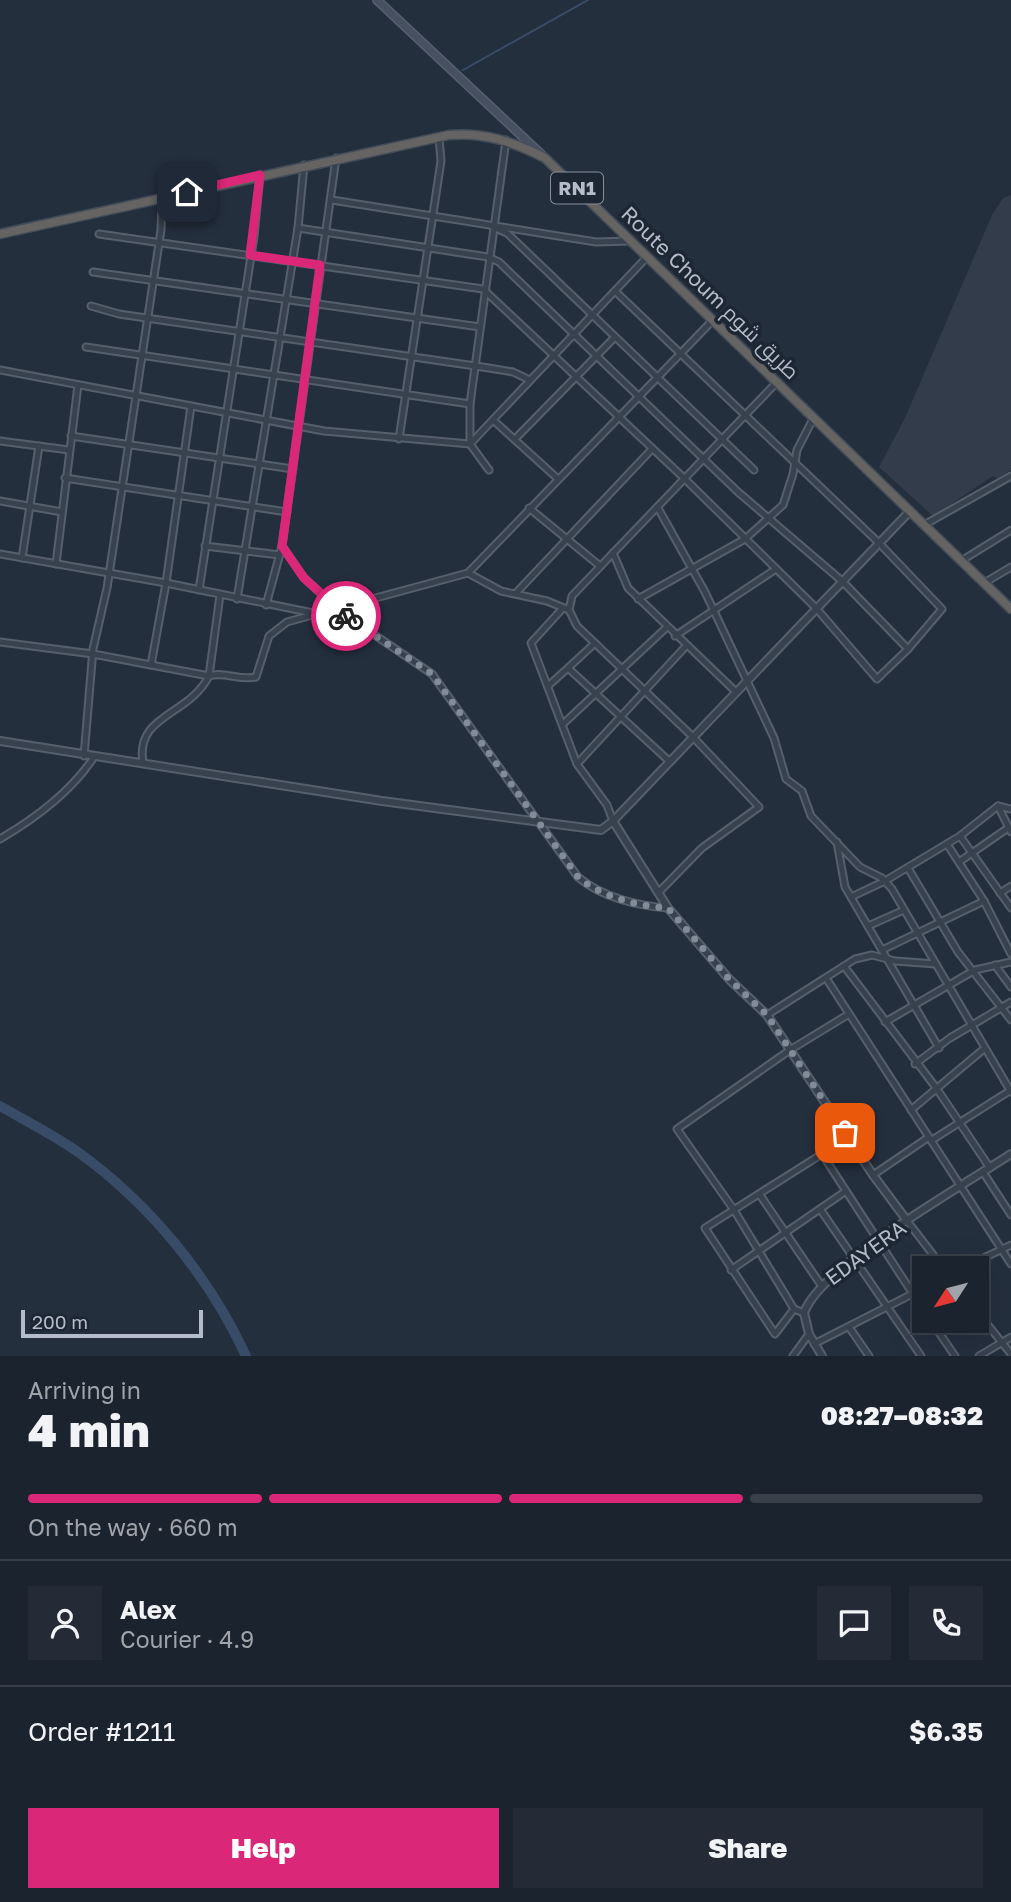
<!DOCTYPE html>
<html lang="en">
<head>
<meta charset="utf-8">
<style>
	body { margin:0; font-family:"Golos Text",Cairo,sans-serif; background:#242b36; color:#f1f3f6; height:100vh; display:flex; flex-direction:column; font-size:26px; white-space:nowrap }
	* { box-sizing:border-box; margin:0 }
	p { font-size:23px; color:#a0a4aa }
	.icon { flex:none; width:38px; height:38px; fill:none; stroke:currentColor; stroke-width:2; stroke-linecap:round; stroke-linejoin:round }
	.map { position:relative; height:1356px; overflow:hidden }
	.details { display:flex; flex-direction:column; background:#1b232e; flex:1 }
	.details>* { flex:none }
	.needle { width:46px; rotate:234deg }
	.tools { position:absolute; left:912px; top:1256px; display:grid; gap:14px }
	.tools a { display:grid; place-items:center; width:77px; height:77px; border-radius:0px; background:#1b232e; box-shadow:0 7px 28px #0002,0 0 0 2px #39404a; font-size:35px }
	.scale { position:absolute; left:21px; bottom:18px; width:182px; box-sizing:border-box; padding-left:7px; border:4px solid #b4bcc9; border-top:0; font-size:19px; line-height:24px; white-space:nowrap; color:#b4bcc9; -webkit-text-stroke:5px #1d2633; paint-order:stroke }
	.pin { position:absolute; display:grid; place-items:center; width:60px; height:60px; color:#fff; margin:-30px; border-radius:14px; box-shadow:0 4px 10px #0006 }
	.courier { position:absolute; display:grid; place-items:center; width:70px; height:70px; margin:-35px; border:5px solid #db2777; border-radius:50%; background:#fff; color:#222; box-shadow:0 2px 9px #0007 }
	.head em { font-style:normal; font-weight:800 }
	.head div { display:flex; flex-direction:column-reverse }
	.head { display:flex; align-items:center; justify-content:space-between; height:119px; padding:0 28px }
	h1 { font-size:46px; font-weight:800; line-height:52px }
	.bar { display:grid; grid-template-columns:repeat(4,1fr); gap:10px 7px; align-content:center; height:84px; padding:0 28px }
	.bar i { height:9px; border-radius:5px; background:#39404a }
	.bar .current { background:#db2777 }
	.bar p { grid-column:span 4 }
	.line { display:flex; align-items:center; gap:18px; padding:0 28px; border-top:2px solid #39404a }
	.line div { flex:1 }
	.round { display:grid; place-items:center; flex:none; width:74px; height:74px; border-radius:0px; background:#242b36 }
	.cta { display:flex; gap:14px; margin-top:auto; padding:14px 28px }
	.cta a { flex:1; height:80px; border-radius:0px; background:#db2777; color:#fff; font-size:28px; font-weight:800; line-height:80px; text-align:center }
	.cta a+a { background:#242b36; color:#f1f3f6 }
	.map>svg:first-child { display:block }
</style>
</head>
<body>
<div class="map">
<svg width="1011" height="1356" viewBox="0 0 1011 1356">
	<rect width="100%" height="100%" fill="#242f3e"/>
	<polygon fill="#323c4b" points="1011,195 1011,470 997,478 993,476 933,516 879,467 905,418 992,215 1003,198"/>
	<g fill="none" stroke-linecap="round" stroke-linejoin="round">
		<polyline stroke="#394c67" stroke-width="2" points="463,70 588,0"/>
		<path stroke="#394c67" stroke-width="10" d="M0,1106C26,1121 54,1135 78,1152C150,1204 209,1276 246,1356"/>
		<g stroke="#565f6c" stroke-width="9">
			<g id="minor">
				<path d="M336,158L282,546L304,578L341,612L432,674L578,877C601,897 638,906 668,908"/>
				<polyline points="332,200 596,242 631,241"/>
				<polyline points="493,227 507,233 754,470"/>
				<polyline points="99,234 483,289 686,480 816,608 877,679 908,649 842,581 738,492 499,262 488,257 298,228"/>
				<polyline points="93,272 480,327"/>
				<polyline points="615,291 879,543 942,609 908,649"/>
				<polyline points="91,306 119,314 489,368 513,372 530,380"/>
				<polyline points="86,347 470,404"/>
				<polyline points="0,370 324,431 470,444 647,257"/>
				<polyline points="191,406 166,583 313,613"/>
				<polyline points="493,420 558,479"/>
				<polyline points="71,436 293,469"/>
				<polyline points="399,439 441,161 439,137"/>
				<polyline points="515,439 615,337"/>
				<polyline points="0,441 69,450"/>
				<polyline points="489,470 470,444 470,404 506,140"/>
				<polyline points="65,478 287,512"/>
				<polyline points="0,501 62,512"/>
				<polyline points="529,508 600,566"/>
				<polyline points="658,508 705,592 774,738 786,779 802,791 811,816 860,867 882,878 892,889 1011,1092"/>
				<polyline points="924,525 1011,476"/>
				<polyline points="205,546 280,555"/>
				<polyline points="613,553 628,588 735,691"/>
				<polyline points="0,554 166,583 151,665"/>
				<polyline points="22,558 39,446"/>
				<polyline points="961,561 1011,530"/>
				<polyline points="56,564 78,385"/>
				<polyline points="468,573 713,320"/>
				<polyline points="984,583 1011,567"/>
				<polyline points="199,590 254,237 260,175"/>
				<polyline points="516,593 652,449"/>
				<polyline points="237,599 298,228 304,165"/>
				<polyline points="638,599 745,539 783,505 793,474 797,450 814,417"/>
				<polyline points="266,605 282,546"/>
				<polyline points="563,608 531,643 577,764 607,805 613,821"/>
				<polyline points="675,636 776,569"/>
				<polyline points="0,642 93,654 209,676 220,595"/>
				<polyline points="568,668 595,643"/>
				<polyline points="548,686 568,668 669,761"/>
				<polyline points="563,724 667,627"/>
				<polyline points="84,756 93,649 107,588 161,230 162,198"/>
				<path d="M143,763C135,714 188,717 209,676C225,671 239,681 256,677L269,636L287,622L468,573L501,591L547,601L569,610"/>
				<polyline points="577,764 686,646"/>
				<polyline points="998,806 1011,809"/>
				<polyline points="960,836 998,806 1011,832"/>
				<path d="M0,839C36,818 71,792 94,757"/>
				<polyline points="837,842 845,887 939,1048"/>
				<polyline points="947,844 984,901 1011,954"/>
				<polyline points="959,862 1008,828"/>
				<polyline points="908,868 958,952 1011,1020"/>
				<polyline points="658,893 702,848 759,807 693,737 577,626 569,610 572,596 777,382"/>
				<polyline points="1000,893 1011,886"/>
				<polyline points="851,897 885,881 960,836 1011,908"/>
				<polyline points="868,926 904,910"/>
				<polyline points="882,950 984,901"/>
				<polyline points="995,965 1011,987"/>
				<polyline points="844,966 937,1089 990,1168"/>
				<polyline points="826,978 1011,1264"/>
				<polyline points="767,1015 855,959 872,955 895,961 936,964"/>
				<polyline points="885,1022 975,970 1011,962"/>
				<polyline points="915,1064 950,1038 1011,1002"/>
				<polyline points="911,1110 985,1048"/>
				<polyline points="932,1140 1011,1090"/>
				<polyline points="983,1172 1011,1215"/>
				<polyline points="873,1175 929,1137"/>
				<polyline points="760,1195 821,1285"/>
				<polyline points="820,1209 921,1356"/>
				<polyline points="908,1222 944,1269"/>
				<polyline points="960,1269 1011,1245"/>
				<polyline points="731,1270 846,1191"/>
				<polyline points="794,1309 734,1210 677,1129 790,1050 849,1014"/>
				<polyline points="976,1310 1011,1354"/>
				<polyline points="804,1313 794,1309 775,1334 705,1228 822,1154 924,1311"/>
				<polyline points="931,1321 955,1356"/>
				<polyline points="849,1327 869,1356"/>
				<polyline points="814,1344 924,1288"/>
				<polyline points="793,1356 809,1334"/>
				<polyline points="979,1356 1011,1337"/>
			</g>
		</g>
		<g stroke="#565f6c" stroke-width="10">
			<g id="tertiary">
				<polyline points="0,741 382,801 601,830 613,821 910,511"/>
				<polyline points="613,821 668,908 729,979 767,1015 873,1175 908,1222"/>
				<path d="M822,1356L809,1334L804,1313C820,1266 964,1185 1011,1154"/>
			</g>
		</g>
		<g stroke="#565f6c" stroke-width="10">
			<polyline id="secondary" points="377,0 542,155"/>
		</g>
		<g stroke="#434c59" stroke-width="11">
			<path id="trunk" d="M0,234L449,135C484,132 514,142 545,158L1011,609"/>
		</g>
		<use href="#minor" stroke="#38414e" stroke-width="5"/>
		<use href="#tertiary" stroke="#38414e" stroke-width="6"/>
		<use href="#secondary" stroke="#465061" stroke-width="7"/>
		<use href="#trunk" stroke="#656462" stroke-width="8"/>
	</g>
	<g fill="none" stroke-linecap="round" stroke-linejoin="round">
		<path stroke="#828b98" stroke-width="7" stroke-dasharray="0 12.6" d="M346,616L432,674L578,877C601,897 638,906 668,908L729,979L767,1015L845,1133"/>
		<polyline stroke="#db2777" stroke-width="9" points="187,192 260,175 250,255 320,265 282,546 304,578 346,616"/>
	</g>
	<g text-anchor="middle" stroke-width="7" stroke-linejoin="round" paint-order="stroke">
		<rect fill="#1d2633" stroke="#878f9c" stroke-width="2" x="551" y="172.5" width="52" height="31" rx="5"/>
		<g font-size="19" font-weight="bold" fill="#b4bcc9">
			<text x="577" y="195">RN1</text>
		</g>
		<g font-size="21" fill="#b4bcc9" stroke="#1d2633">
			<text transform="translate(710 293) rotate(44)" y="7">Route Choum طريق شوم</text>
			<text transform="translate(866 1253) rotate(-36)" y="7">EDAYERA</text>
		</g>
	</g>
</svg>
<div class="tools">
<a><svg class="needle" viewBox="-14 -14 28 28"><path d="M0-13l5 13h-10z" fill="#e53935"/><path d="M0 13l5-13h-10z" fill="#a0a4aa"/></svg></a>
</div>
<div class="scale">200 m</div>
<div class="pin" style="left:845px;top:1133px;background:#ea580c"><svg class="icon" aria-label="bag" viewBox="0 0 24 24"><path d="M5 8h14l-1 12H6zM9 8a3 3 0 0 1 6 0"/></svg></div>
<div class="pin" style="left:187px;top:192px;background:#1f2937"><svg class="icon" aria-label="home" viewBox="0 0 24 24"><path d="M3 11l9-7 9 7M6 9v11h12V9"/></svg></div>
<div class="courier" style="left:346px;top:616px"><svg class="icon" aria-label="bike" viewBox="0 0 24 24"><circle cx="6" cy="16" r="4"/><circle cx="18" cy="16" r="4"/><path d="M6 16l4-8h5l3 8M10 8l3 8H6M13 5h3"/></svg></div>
</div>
<section class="details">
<div class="head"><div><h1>4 min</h1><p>Arriving in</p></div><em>08:27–08:32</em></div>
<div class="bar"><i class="current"></i><i class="current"></i><i class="current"></i><i></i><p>On the way · 660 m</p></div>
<div class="line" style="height:126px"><a class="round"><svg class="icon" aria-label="person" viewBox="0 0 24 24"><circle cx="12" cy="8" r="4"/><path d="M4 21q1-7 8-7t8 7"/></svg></a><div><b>Alex</b><p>Courier · 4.9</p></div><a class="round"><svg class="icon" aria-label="chat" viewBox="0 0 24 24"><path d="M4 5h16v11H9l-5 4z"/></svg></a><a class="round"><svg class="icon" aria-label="phone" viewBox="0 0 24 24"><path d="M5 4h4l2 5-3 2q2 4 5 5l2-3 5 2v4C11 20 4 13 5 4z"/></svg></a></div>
<div class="line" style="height:91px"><div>Order #1211</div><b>$6.35</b></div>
<div class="cta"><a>Help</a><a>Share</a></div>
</section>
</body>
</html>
